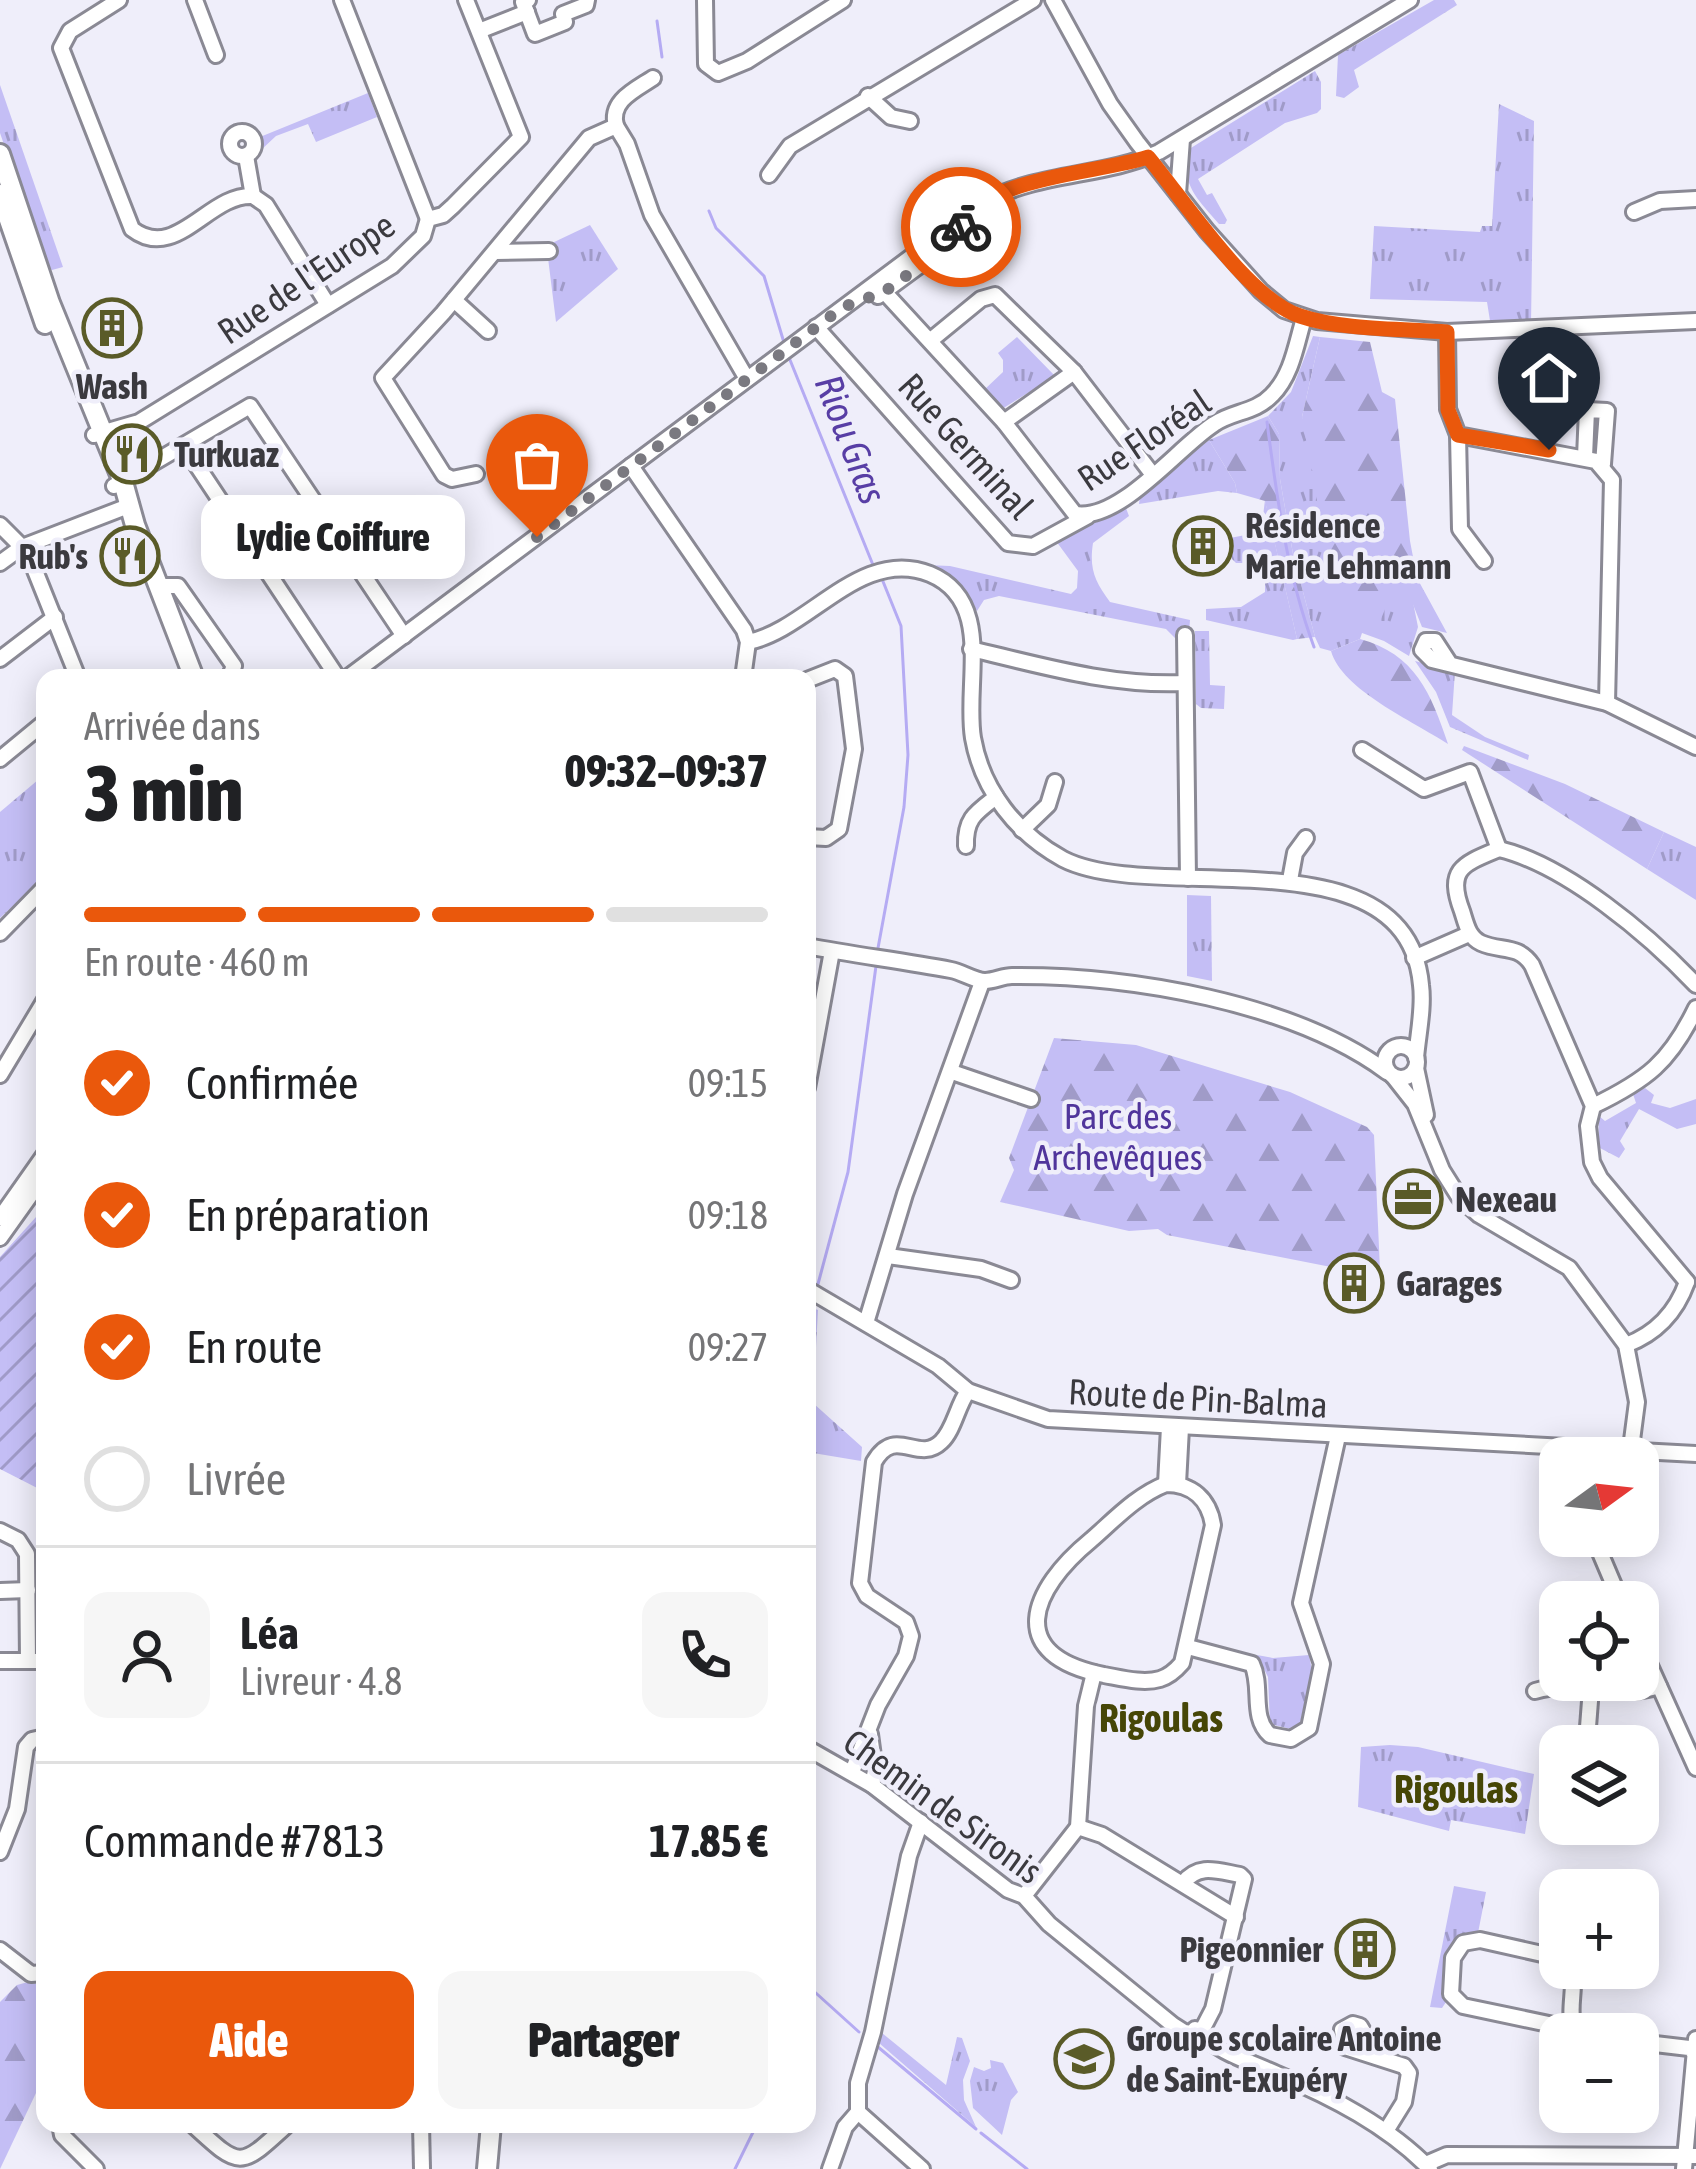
<!DOCTYPE html>
<html lang="fr">
<head>
<meta charset="utf-8">
<style>
	body { margin:0; font-family:"Asap Condensed",sans-serif; background:#f6f6f6; color:#202124; height:100vh; display:flex; flex-direction:column; font-size:45px; white-space:nowrap }
	* { box-sizing:border-box; margin:0 }
	p { font-size:39px; color:#757577 }
	.icon { flex:none; width:66px; height:66px; fill:none; stroke:currentColor; stroke-width:2; stroke-linecap:round; stroke-linejoin:round }
	.map { position:relative; flex:1; overflow:hidden }
	.side { position:absolute; left:36px; top:669px; width:780px; height:1464px; display:flex; flex-direction:column; background:#fff; border-radius:24px; box-shadow:0 6px 30px #0003 }
	.side>* { flex:none }
	.needle { width:78px; rotate:75deg }
	.tools { position:absolute; left:1539px; top:1437px; display:grid; gap:24px }
	.tools a { display:grid; place-items:center; width:120px; height:120px; border-radius:24px; background:#fff; box-shadow:0 6px 30px #0003; font-size:60px }
	.pin { position:absolute; display:grid; place-items:center; width:102px; height:102px; color:#fff; margin:-123px -51px; border-radius:50% 50% 50% 0; rotate:-45deg; box-shadow:0 0 12px #0007 }
	.pin .icon { rotate:45deg }
	.courier { position:absolute; display:grid; place-items:center; width:120px; height:120px; margin:-60px; border:9px solid #ea580c; border-radius:50%; background:#fff; color:#222; box-shadow:0 3px 15px #0007 }
	.bubble { position:absolute; height:84px; border-radius:24px; background:#fff; box-shadow:0 6px 30px #0003; font-size:39px; font-weight:800; line-height:84px; text-align:center }
	.headline em { font-style:normal; font-weight:800 }
	.headline div { display:flex; flex-direction:column-reverse }
	.headline { display:flex; align-items:center; justify-content:space-between; height:204px; padding:0 48px }
	h1 { font-size:78px; font-weight:800; line-height:90px }
	.bar { display:grid; grid-template-columns:repeat(4,1fr); gap:18px 12px; align-content:center; height:144px; padding:0 48px }
	.bar i { height:15px; border-radius:9px; background:#e0e0e0 }
	.bar .on { background:#ea580c }
	.bar p { grid-column:span 4 }
	.line { display:flex; align-items:center; gap:30px; padding:0 48px; border-top:3px solid #e0e0e0 }
	.line div { flex:1 }
	.round { display:grid; place-items:center; flex:none; width:126px; height:126px; border-radius:24px; background:#f6f6f6 }
	ol { padding:0 48px; list-style:none }
	li { display:flex; align-items:center; gap:36px; height:132px }
	li p { margin-inline-start:auto }
	li .icon { padding:12px; border-radius:50%; background:#ea580c; color:#fff; stroke-width:4 }
	li:last-child { color:#757577 }
	li i { width:66px; height:66px; border:6px solid #e0e0e0; border-radius:50% }
	.primary-button { display:flex; gap:24px; margin-top:auto; padding:24px 48px }
	.primary-button a { flex:1; height:138px; border-radius:24px; background:#ea580c; color:#fff; font-size:48px; font-weight:800; line-height:138px; text-align:center }
	.primary-button a+a { background:#f6f6f6; color:#202124 }
	.map>svg:first-child { display:block }
</style>
</head>
<body>
<div class="map">
<svg width="1696" height="2169" viewBox="0 0 1696 2169">
	<defs>
		<pattern id="grass-tufts" width="24" height="20" patternUnits="userSpaceOnUse" patternTransform="scale(3)"><rect width="24" height="20" fill="#c4bef5"/><path d="M3 7l-1-3M5 7V3M7 7l1-3M15 17l-1-3M17 17v-4M19 17l1-3" fill="none" stroke="#a09bc8"/></pattern>
		<pattern id="forest-firs" width="22" height="20" patternUnits="userSpaceOnUse" patternTransform="scale(3)"><rect width="22" height="20" fill="#c4bef5"/><path d="M5 1l3.5 6h-7zM16 11l3.5 6h-7z" fill="#a09bc8"/></pattern>
		<pattern id="garden-furrows" width="10" height="10" patternUnits="userSpaceOnUse" patternTransform="scale(3)"><rect width="10" height="10" fill="#c4bef5"/><path d="M-1 1l2-2M0 10L10 0M9 11l2-2" fill="none" stroke="#a09bc8"/></pattern>
	</defs>
	<rect width="100%" height="100%" fill="#efeefa"/>
	<g fill="url(#grass-tufts)">
		<polygon points="1434,0 1454,0 1457,5 1354,70 1359,87 1344,98 1336,96 1338,55"/>
		<path d="M1315,71L1321,82V109L1317,113L1285,123L1198,179L1207,195L1212,193L1227,220L1225,224H1219C1197,198 1183,188 1186,151Z"/>
		<polygon points="0,85 63,267 52,270 46,266 0,133"/>
		<polygon points="368,93 377,117 316,142 308,124 276,136 261,150 260,137"/>
		<polygon points="1499,104 1534,121 1531,324 1491,327 1487,302 1370,299 1374,226 1480,232 1482,226 1492,226"/>
		<polygon points="590,225 618,269 556,322 548,258 550,244"/>
		<polygon points="1313,336 1320,337 1302,417 1388,602 1413,602 1418,627 1409,656 1384,641 1362,633 1360,639 1331,651 1320,648 1315,637 1293,554 1280,479 1279,434 1268,416 1291,392"/>
		<polygon points="1017,337 1055,376 1002,409 984,390 1003,372 1003,360 998,353"/>
		<polygon points="1209,440 1235,483 1237,493 1218,491 1139,504 1140,495"/>
		<polygon points="1265,500 1297,639 1293,640 1206,620 1206,609 1241,607 1265,592 1265,581 1252,563 1236,563 1232,559 1230,538 1261,532"/>
		<path d="M1124,503L1129,516L1093,543C1089,569 1095,582 1110,602L1190,620L1189,633L1180,632L1176,639L1166,629L999,596L984,600L977,611L946,574L927,565L950,566L1071,594L1077,588L1078,571L1056,541Z"/>
		<polygon points="1195,631 1209,631 1210,685 1225,686 1224,709 1201,708 1196,704"/>
		<polygon points="1415,661 1455,671 1452,715 1485,737 1529,755 1528,760 1450,727 1436,692"/>
		<polygon points="45,774 45,876 0,918 0,812"/>
		<polygon points="1664,832 1696,847 1696,900 1647,869"/>
		<polygon points="1187,895 1211,896 1212,981 1187,976"/>
		<polygon points="1645,1088 1654,1095 1651,1103 1670,1108 1696,1099 1696,1124 1677,1129 1639,1109 1620,1141 1625,1149 1619,1158 1598,1147 1599,1116 1605,1121 1636,1103 1633,1094"/>
		<polygon points="813,1308 818,1310 813,1403 862,1447 861,1461 807,1452 807,1365"/>
		<polygon points="1257,1655 1273,1658 1309,1655 1312,1670 1299,1728 1295,1730 1270,1724 1268,1677"/>
		<polygon points="1390,1745 1418,1747 1534,1774 1525,1834 1451,1820 1449,1831 1358,1807 1361,1747"/>
		<path d="M1454,1886L1486,1892L1478,1933L1463,1935C1443,1949 1438,1978 1448,1999L1442,2008L1430,2007Z"/>
		<polygon points="882,2033 946,2085 957,2037 962,2038 970,2061 963,2080 964,2100 976,2127 879,2043"/>
		<polygon points="990,2060 1003,2063 1018,2092 1011,2100 1002,2135 973,2108 970,2081 974,2067 984,2071 991,2068"/>
	</g>
	<g fill="url(#forest-firs)">
		<polygon points="1320,337 1370,342 1382,392 1395,399 1410,541 1417,578 1447,633 1422,627 1412,602 1388,602 1376,631 1362,630 1332,584 1302,417"/>
		<polygon points="1268,416 1279,434 1280,479 1293,554 1315,637 1297,639 1265,501 1237,493 1235,483 1209,440"/>
		<path d="M1360,639C1415,654 1431,693 1448,744C1413,721 1342,690 1331,651Z"/>
		<polygon points="1464,746 1565,784 1664,832 1647,869 1462,750"/>
		<polygon points="1054,1038 1136,1045 1290,1092 1367,1127 1374,1135 1380,1270 1377,1276 1167,1235 1158,1229 1129,1231 1000,1202 1014,1170 1009,1158"/>
		<polygon points="28,1982 45,1986 45,2074 0,2169 0,2002 17,1985"/>
	</g>
	<polygon fill="url(#garden-furrows)" points="45,1207 45,1492 0,1469 0,1257"/>
	<g fill="none" stroke-linecap="round" stroke-linejoin="round">
		<g stroke="#b5abf3" stroke-width="3">
			<polyline points="657,21 662,57"/>
			<polyline points="709,211 716,228 764,276 785,346"/>
			<polyline points="788,355 873,565"/>
			<path d="M1267,422C1277,499 1287,574 1314,647"/>
			<polyline points="878,948 904,807 908,755 901,626 882,579"/>
			<polyline points="818,1284 848,1172 876,966"/>
			<polyline points="807,1335 811,1303"/>
			<polyline points="807,1881 810,1888 807,1912"/>
			<polyline points="807,1985 859,2032"/>
			<polyline points="878,2047 976,2129"/>
			<polyline points="981,2133 1027,2169"/>
			<polyline points="735,2169 757,2124"/>
		</g>
		<g stroke="#8a8994" stroke-width="20">
			<g id="minor">
				<path d="M119,0L70,31L61,48L132,229C176,263 209,193 253,196L266,205L328,305"/>
				<polyline points="195,0 216,55"/>
				<polyline points="342,0 428,219"/>
				<polyline points="528,0 523,2 535,34 565,22 563,14 586,5 587,0"/>
				<polyline points="705,0 706,64 718,73 747,61 843,0"/>
				<polyline points="1053,0 1110,104 1137,142 1207,231 1261,291 1284,310 1317,321 1447,332 1696,321"/>
				<polyline points="479,31 527,12"/>
				<polyline points="868,96 891,117 910,121"/>
				<path d="M616,126C609,101 635,90 653,78"/>
				<circle cx="242" cy="144" r="12"/>
				<polyline points="246,156 253,196"/>
				<polyline points="769,175 790,146 1033,0"/>
				<polyline points="1178,194 1182,139"/>
				<polyline points="1634,212 1660,201 1696,199"/>
				<polyline points="495,252 549,251"/>
				<path d="M878,285L1004,422L1075,514C1120,522 1178,447 1214,424C1233,411 1255,413 1272,395C1292,375 1296,345 1304,318"/>
				<polyline points="878,296 942,249"/>
				<polyline points="454,300 488,331"/>
				<polyline points="816,327 1008,543 1033,546 1088,516"/>
				<polyline points="1447,332 1448,409 1458,435 1596,461 1612,480 1607,703"/>
				<polyline points="931,340 981,299 995,295 1074,372 1153,475"/>
				<polyline points="1004,422 1074,372"/>
				<polyline points="94,435 139,422 392,266 423,236 428,219 443,215 453,206 521,137 466,0"/>
				<polyline points="1458,435 1460,529 1484,561"/>
				<polyline points="184,446 338,678"/>
				<polyline points="1585,457 1587,410 1607,411 1603,464"/>
				<polyline points="631,466 744,630 748,642 743,678"/>
				<polyline points="476,474 452,479 444,475 383,378 443,313 589,138 616,126 627,144 652,215 747,379"/>
				<polyline points="114,486 250,406 404,636"/>
				<polyline points="0,525 28,553 78,678"/>
				<polyline points="0,563 22,547 131,505"/>
				<polyline points="158,586 178,586 234,666 229,678"/>
				<polyline points="1185,635 1188,878"/>
				<path d="M748,642C809,630 861,546 930,574C995,601 964,684 973,738C982,790 1017,834 1063,859C1154,906 1407,829 1421,985C1424,1008 1418,1034 1416,1058"/>
				<path d="M971,649C1043,666 1110,686 1184,683"/>
				<polyline points="0,659 55,617"/>
				<polyline points="1450,664 1435,641 1426,641 1422,650 1432,660 1607,703 1696,747"/>
				<path d="M347,678L986,201C1040,172 1104,177 1159,152L1410,0"/>
				<polyline points="807,680 835,669 845,676 854,749 839,829 826,838 807,837"/>
				<polyline points="1362,750 1424,789 1470,772 1499,849"/>
				<polyline points="0,759 45,722"/>
				<polyline points="1022,830 1048,805 1055,782"/>
				<path d="M966,846C965,819 975,813 996,797"/>
				<polyline points="1290,880 1295,853 1306,838"/>
				<polyline points="0,933 45,887"/>
				<path d="M807,946C855,955 903,961 951,970C962,972 975,981 985,981C994,981 1003,976 1012,976C1129,975 1292,1002 1387,1072"/>
				<polyline points="1414,958 1469,934"/>
				<circle cx="1401" cy="1062" r="16"/>
				<polyline points="1416,1068 1426,1115"/>
				<polyline points="952,1072 1031,1099"/>
				<polyline points="0,1075 45,1000"/>
				<polyline points="1393,1076 1415,1104 1442,1170 1459,1197 1479,1215 1569,1268 1626,1345 1637,1402 1631,1448"/>
				<polyline points="807,1088 832,951"/>
				<path d="M1593,1106C1647,1080 1670,1062 1696,1008"/>
				<polyline points="0,1218 45,1154"/>
				<polyline points="0,1238 45,1175"/>
				<polyline points="888,1256 981,1269 1011,1280"/>
				<path d="M1687,1282L1600,1178L1592,1162L1588,1126L1593,1106L1532,965C1518,944 1501,952 1481,943C1468,937 1466,923 1462,911C1446,869 1463,864 1499,849C1566,865 1649,935 1696,985"/>
				<polyline points="807,1289 938,1366 968,1391 1048,1419 1696,1454"/>
				<polyline points="866,1323 905,1194 982,982"/>
				<path d="M1626,1345C1655,1334 1676,1313 1687,1282"/>
				<path d="M1166,1484C1192,1484 1209,1499 1213,1525L1182,1663C1176,1670 1170,1676 1160,1679C1143,1684 1121,1678 1104,1675C1004,1655 1030,1590 1091,1540C1114,1520 1137,1495 1166,1484Z"/>
				<polyline points="1166,1484 1169,1427"/>
				<polyline points="1178,1484 1181,1428"/>
				<polyline points="0,1531 18,1540 27,1554 28,1661"/>
				<polyline points="1593,1536 1621,1602"/>
				<polyline points="0,1591 28,1590"/>
				<polyline points="1638,1639 1696,1768"/>
				<path d="M1188,1647L1252,1664C1263,1687 1250,1717 1270,1735L1291,1739L1309,1728L1322,1664L1301,1603L1338,1436"/>
				<polyline points="0,1661 45,1661"/>
				<path d="M1535,1691C1576,1679 1619,1700 1659,1686"/>
				<polyline points="870,1734 875,1771 872,1785"/>
				<polyline points="1587,1740 1591,1688"/>
				<polyline points="807,1748 872,1785 1008,1890 1024,1896 1049,1924 1173,2025 1184,2032 1200,2034"/>
				<path d="M852,1772L878,1705L906,1656L911,1636L906,1622L867,1596L860,1583L874,1462C895,1425 918,1464 941,1442C954,1430 957,1406 968,1391"/>
				<polyline points="1078,1827 1102,1835 1236,1917"/>
				<polyline points="0,1852 17,1809 26,1747 32,1740 45,1737"/>
				<path d="M1183,1883C1199,1863 1217,1871 1240,1875L1244,1879L1213,2009L1200,2034"/>
				<polyline points="1024,1896 1078,1827 1086,1706 1094,1673"/>
				<polyline points="0,1950 31,1974 45,1973"/>
				<polyline points="1560,1958 1480,1940 1463,1943 1453,1958 1451,1994 1463,2006 1596,2034"/>
				<path d="M1571,1968C1577,1988 1567,2008 1574,2030"/>
				<path d="M1195,2029C1219,2053 1246,2060 1277,2074C1332,2097 1388,2126 1430,2169"/>
				<polyline points="1638,2042 1689,2048 1696,2054"/>
				<polyline points="1378,2057 1360,2026 1353,2024 1342,2030 1345,2047 1404,2066 1409,2073 1404,2102 1386,2131"/>
				<polyline points="858,2112 922,2169"/>
				<polyline points="60,2124 62,2135 96,2169"/>
				<path d="M192,2124C241,2169 239,2169 288,2124"/>
				<polyline points="421,2124 422,2169"/>
				<polyline points="1426,2164 1447,2155 1696,2156"/>
				<polyline points="830,2169 845,2127 858,2112 858,2083 873,2032 909,1856 921,1822"/>
				<polyline points="1684,2169 1696,2039"/>
			</g>
		</g>
		<g stroke="#8a8994" stroke-width="24">
			<g id="major">
				<polyline points="0,154 50,303 123,482 135,525 194,678"/>
				<polyline points="0,194 45,324"/>
				<polyline points="487,2169 491,2124"/>
			</g>
		</g>
		<use href="#minor" stroke="#fff" stroke-width="14"/>
		<use href="#major" stroke="#fff" stroke-width="18"/>
	</g>
	<g fill="none" stroke-linecap="round" stroke-linejoin="round">
		<polyline stroke="#7a7980" stroke-width="12" stroke-dasharray="0 21.6" points="537,537 843,307 884,292 944,248 961,227"/>
		<path stroke="#ea580c" stroke-width="15" d="M961,227C987,175 1097,174 1148,157C1184,200 1248,299 1300,316C1341,330 1403,329 1447,332L1448,410L1458,435L1549,450"/>
	</g>
	<defs>
		<g id="building-ring" transform="scale(3)"><circle r="9.5" fill="#efeefa" stroke="#5a5b28" stroke-width="1.5"/><path d="M-4-6H4V6H1V3H-1V6H-4ZM-2.5-4.3h1.7v1.8h-1.7ZM.8-4.3h1.7v1.8H.8ZM-2.5-1h1.7V.8h-1.7ZM.8-1h1.7V.8H.8Z" fill="#5a5b28"/></g>
		<g id="restaurant-ring" transform="scale(3)"><circle r="9.5" fill="#efeefa" stroke="#5a5b28" stroke-width="1.5"/><path d="M-5-6h1v4h1v-4h1v4h1v-4h1v5L-1.5 .5V6h-2V.5L-5-1ZM5-6V6H3V1.5H1.5Q1.5-4 5-6Z" fill="#5a5b28"/></g>
		<g id="office-ring" transform="scale(3)"><circle r="9.5" fill="#efeefa" stroke="#5a5b28" stroke-width="1.5"/><path d="M-6-3h4V-5.5h4V-3h4V5H-6ZM-1-4.5V-3h2v-1.5ZM-6 0V1H6V0Z" fill="#5a5b28"/></g>
		<g id="school-ring" transform="scale(3)"><circle r="9.5" fill="#efeefa" stroke="#5a5b28" stroke-width="1.5"/><path d="M0-5L7-2L0 1L-7-2ZM-4 1L0 2.5L4 1V4Q0 6-4 4Z" fill="#5a5b28"/></g>
	</defs>
	<g fill-rule="evenodd">
		<use href="#building-ring" x="112" y="328"/>
		<use href="#restaurant-ring" x="132" y="454"/>
		<use href="#building-ring" x="1203" y="546"/>
		<use href="#restaurant-ring" x="130" y="556"/>
		<use href="#office-ring" x="1413" y="1199"/>
		<use href="#building-ring" x="1354" y="1283"/>
		<use href="#building-ring" x="1365" y="1949"/>
		<use href="#school-ring" x="1084" y="2059"/>
	</g>
	<g text-anchor="middle" stroke-width="9" stroke-linejoin="round" paint-order="stroke">
		<g font-size="36" fill="#3b3a3f" stroke="#efeefa">
			<text transform="translate(306 278) rotate(-34)" y="13">Rue de l'Europe</text>
			<text transform="translate(1144 440) rotate(-34)" y="13">Rue Floréal</text>
			<text transform="translate(966 446) rotate(48)" y="13">Rue Germinal</text>
			<text transform="translate(1198 1398) rotate(3)" y="13">Route de Pin-Balma</text>
			<text transform="translate(943 1806) rotate(36)" y="13">Chemin de Sironis</text>
		</g>
		<g font-size="36" font-weight="bold" fill="#3b3a3f" stroke="#efeefa" text-anchor="start">
			<text x="112" y="399" text-anchor="middle">Wash</text>
			<text x="174" y="467">Turkuaz</text>
			<text x="1245" y="538">Résidence<tspan x="1245" dy="41">Marie Lehmann</tspan></text>
			<text x="88" y="569" text-anchor="end">Rub's</text>
			<text x="1455" y="1212">Nexeau</text>
			<text x="1396" y="1296">Garages</text>
			<text x="1323" y="1962" text-anchor="end">Pigeonnier</text>
			<text x="1126" y="2051">Groupe scolaire Antoine<tspan x="1126" dy="41">de Saint-Exupéry</tspan></text>
		</g>
		<g font-size="36" fill="#50359b" stroke="#efeefa">
			<text x="1118" y="1129">Parc des<tspan x="1118" dy="41">Archevêques</tspan></text>
		</g>
		<g font-size="39" font-style="italic" fill="#583ea5" stroke="#efeefa">
			<text transform="translate(851 439) rotate(69)" y="14">Riou Gras</text>
		</g>
		<g font-size="39" font-weight="bold" fill="#464606" stroke="#efeefa">
			<text x="1161" y="1732">Rigoulas</text>
			<text x="1456" y="1803">Rigoulas</text>
		</g>
	</g>
</svg>
<div class="tools">
<a><svg class="needle" viewBox="-14 -14 28 28"><path d="M0-13l5 13h-10z" fill="#e53935"/><path d="M0 13l5-13h-10z" fill="#757577"/></svg></a>
<a><svg class="icon" aria-label="locate" viewBox="0 0 24 24"><circle cx="12" cy="12" r="6"/><path d="M12 2v4M12 18v4M2 12h4M18 12h4"/></svg></a>
<a><svg class="icon" aria-label="layers" viewBox="0 0 24 24"><path d="M12 4l9 5-9 5-9-5zM3 14l9 5 9-5"/></svg></a>
<a>+</a>
<a>−</a>
</div>
<div class="pin" style="left:537px;top:537px;background:#ea580c"><svg class="icon" aria-label="bag" viewBox="0 0 24 24"><path d="M5 8h14l-1 12H6zM9 8a3 3 0 0 1 6 0"/></svg></div>
<div class="pin" style="left:1549px;top:450px;background:#1f2937"><svg class="icon" aria-label="home" viewBox="0 0 24 24"><path d="M3 11l9-7 9 7M6 9v11h12V9"/></svg></div>
<div class="courier" style="left:961px;top:227px"><svg class="icon" aria-label="bike" viewBox="0 0 24 24"><circle cx="6" cy="16" r="4"/><circle cx="18" cy="16" r="4"/><path d="M6 16l4-8h5l3 8M10 8l3 8H6M13 5h3"/></svg></div>
<div class="bubble" style="left:201px;top:495px;width:264px">Lydie Coiffure</div>
<section class="side">
<div class="headline"><div><h1>3 min</h1><p>Arrivée dans</p></div><em>09:32–09:37</em></div>
<div class="bar"><i class="on"></i><i class="on"></i><i class="on"></i><i></i><p>En route · 460 m</p></div>
<ol>
<li><svg class="icon" aria-label="check" viewBox="0 0 24 24"><path d="M5 12l5 5 9-10"/></svg>Confirmée<p>09:15</p></li>
<li><svg class="icon" aria-label="check" viewBox="0 0 24 24"><path d="M5 12l5 5 9-10"/></svg>En préparation<p>09:18</p></li>
<li><svg class="icon" aria-label="check" viewBox="0 0 24 24"><path d="M5 12l5 5 9-10"/></svg>En route<p>09:27</p></li>
<li><i></i>Livrée</li>
</ol>
<div class="line" style="height:216px"><a class="round"><svg class="icon" aria-label="person" viewBox="0 0 24 24"><circle cx="12" cy="8" r="4"/><path d="M4 21q1-7 8-7t8 7"/></svg></a><div><b>Léa</b><p>Livreur · 4.8</p></div><a class="round"><svg class="icon" aria-label="phone" viewBox="0 0 24 24"><path d="M5 4h4l2 5-3 2q2 4 5 5l2-3 5 2v4C11 20 4 13 5 4z"/></svg></a></div>
<div class="line" style="height:156px"><div>Commande #7813</div><b>17.85 €</b></div>
<div class="primary-button"><a>Aide</a><a>Partager</a></div>
</section>
</div>
</body>
</html>
